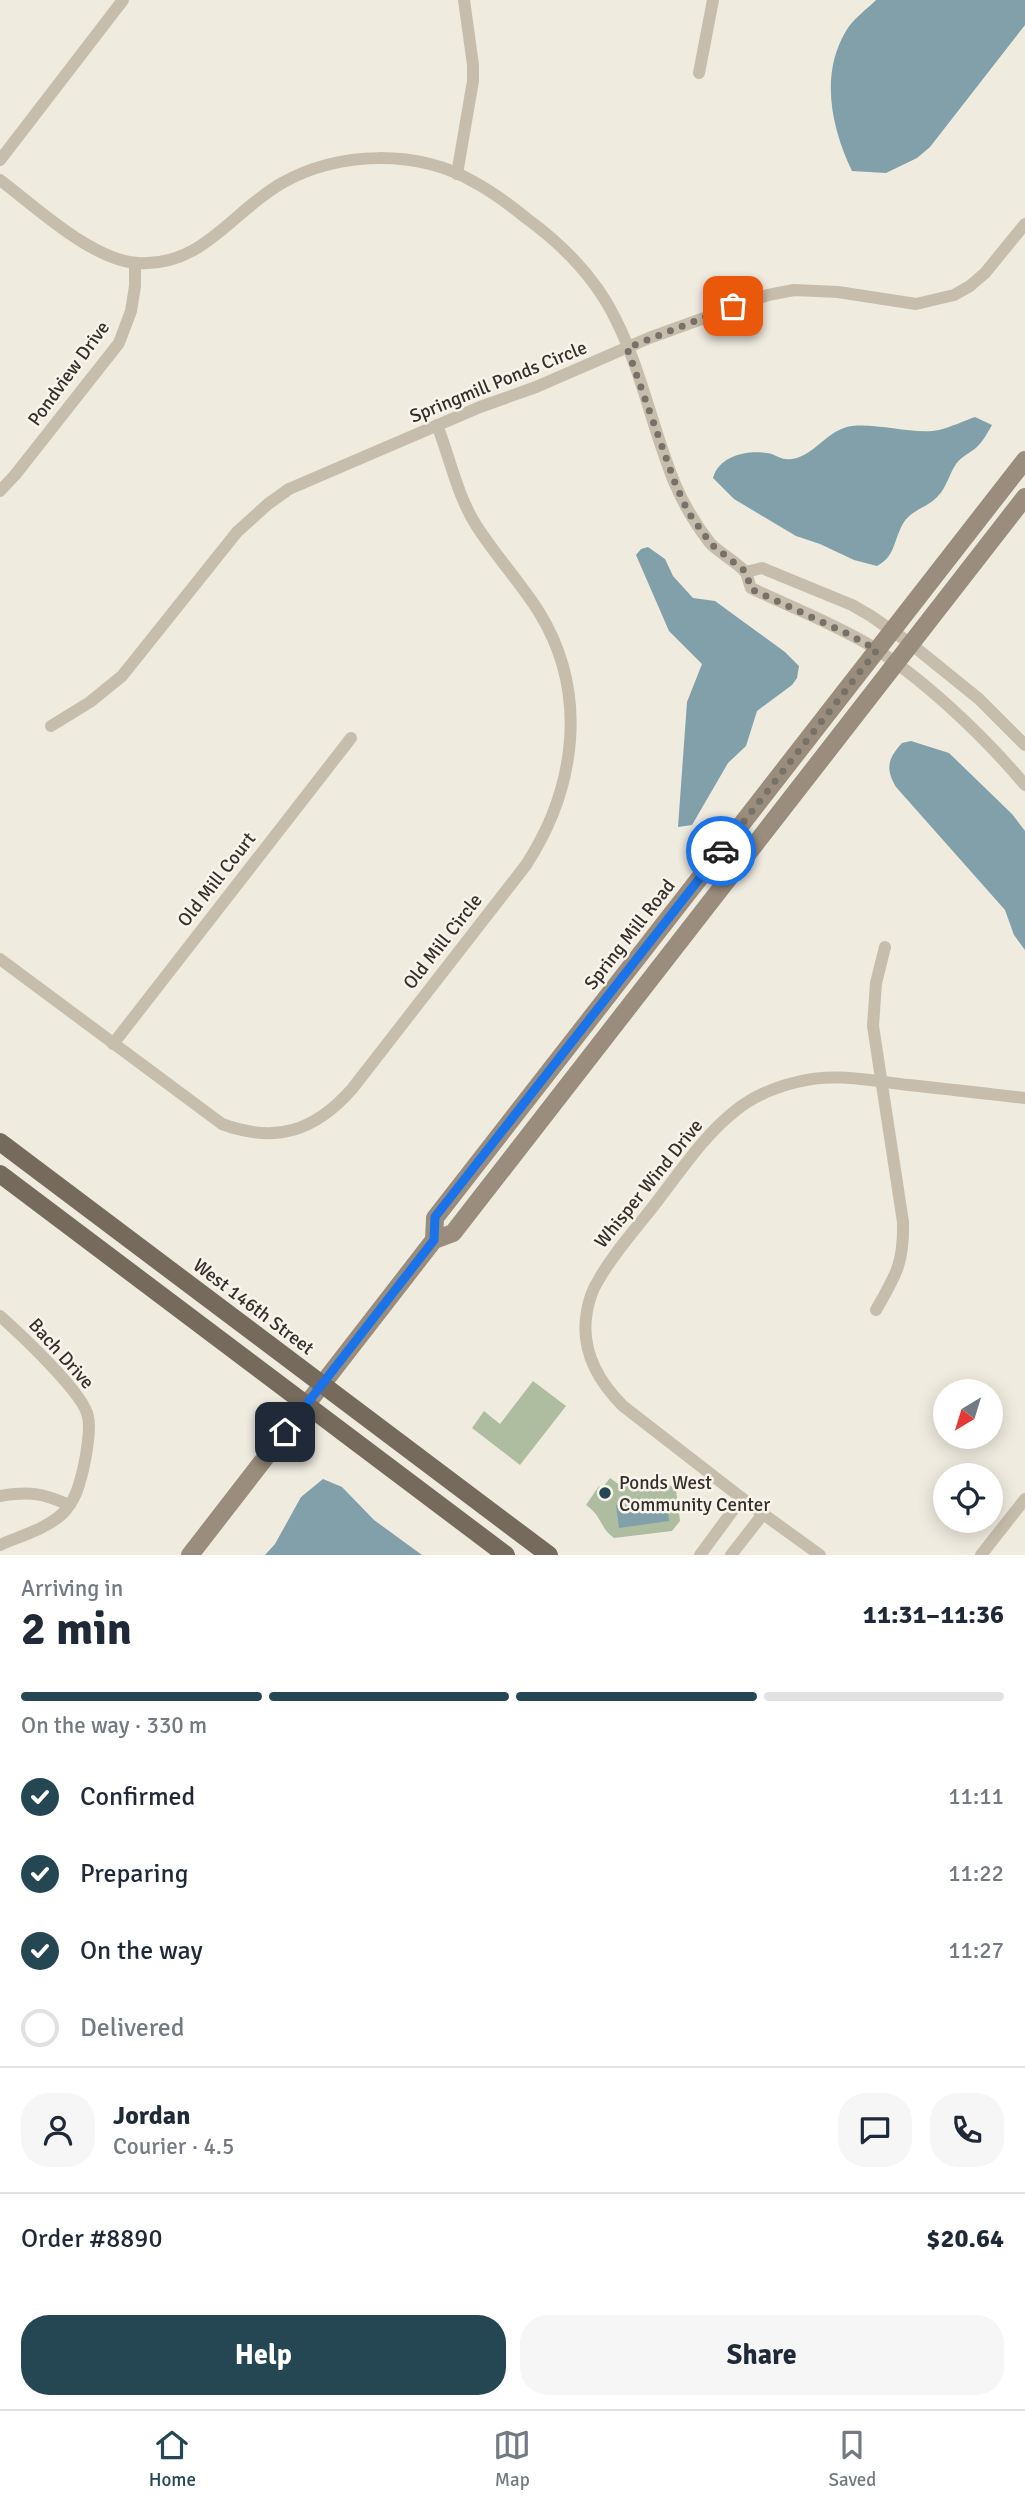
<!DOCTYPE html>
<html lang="en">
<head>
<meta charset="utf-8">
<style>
	body { margin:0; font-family:Signika,sans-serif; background:#f6f6f7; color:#1f2937; height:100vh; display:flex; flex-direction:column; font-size:26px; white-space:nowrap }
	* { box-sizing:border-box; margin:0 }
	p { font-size:23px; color:#747a83 }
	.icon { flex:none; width:38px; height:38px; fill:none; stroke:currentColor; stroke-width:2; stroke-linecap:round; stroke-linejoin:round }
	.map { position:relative; height:1555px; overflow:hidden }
	.sheet { display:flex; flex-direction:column; background:#fff; flex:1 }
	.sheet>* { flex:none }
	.needle { width:46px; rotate:218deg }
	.controls { position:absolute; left:933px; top:1379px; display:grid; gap:14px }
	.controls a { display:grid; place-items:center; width:70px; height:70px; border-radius:50%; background:#fff; box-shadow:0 4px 18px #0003; font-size:35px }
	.pin { position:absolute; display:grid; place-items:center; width:60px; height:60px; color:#fff; margin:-30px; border-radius:14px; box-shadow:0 4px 10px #0006 }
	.courier { position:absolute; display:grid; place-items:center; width:70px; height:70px; margin:-35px; border:5px solid #1a73e8; border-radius:50%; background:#fff; color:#222; box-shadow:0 2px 9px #0007 }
	.head em { font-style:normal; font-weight:800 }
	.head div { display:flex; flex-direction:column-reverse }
	.head { display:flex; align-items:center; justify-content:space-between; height:119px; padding:0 21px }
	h1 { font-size:46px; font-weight:800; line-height:52px }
	.bar { display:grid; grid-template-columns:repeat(4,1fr); gap:10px 7px; align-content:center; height:84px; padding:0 21px }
	.bar i { height:9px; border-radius:5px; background:#e0e1e3 }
	.bar .current { background:#244753 }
	.bar p { grid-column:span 4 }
	.line { display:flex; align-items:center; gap:18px; padding:0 21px; border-top:2px solid #e0e1e3 }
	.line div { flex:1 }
	.round { display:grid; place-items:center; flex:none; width:74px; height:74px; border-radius:28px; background:#f6f6f7 }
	ol { padding:0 21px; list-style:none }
	li { display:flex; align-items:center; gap:21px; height:77px }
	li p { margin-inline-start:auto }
	li .icon { padding:7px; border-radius:50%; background:#244753; color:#fff; stroke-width:4 }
	li:last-child { color:#747a83 }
	li i { width:38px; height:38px; border:4px solid #e0e1e3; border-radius:50% }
	.cta { display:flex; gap:14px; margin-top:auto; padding:14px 21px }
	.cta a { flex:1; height:80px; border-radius:28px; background:#244753; color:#fff; font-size:28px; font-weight:800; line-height:80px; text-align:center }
	.cta a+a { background:#f6f6f7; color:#1f2937 }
	.menu { display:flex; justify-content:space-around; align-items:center; height:98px; border-top:2px solid #e0e1e3; background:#fff; font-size:19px; color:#747a83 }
	.menu a { display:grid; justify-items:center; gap:4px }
	.menu .current { color:#244753 }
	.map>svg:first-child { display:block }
</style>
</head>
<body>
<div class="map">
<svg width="1025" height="1555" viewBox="0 0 1025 1555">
	<rect width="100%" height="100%" fill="#f0ebdf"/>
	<g fill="#aebda0">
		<polygon points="533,1381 566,1406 520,1465 472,1428 484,1411 500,1424"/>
		<path d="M610,1478L621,1486L664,1481L676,1490L680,1521L672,1531L614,1538C599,1527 603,1517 586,1505L599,1486L602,1488Z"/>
	</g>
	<g fill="#81a0aa">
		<path d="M876,0H1025V25L930,147L917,158L886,173L852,171C831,127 820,74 846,31C853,19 867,9 876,0Z"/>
		<path d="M975,417L992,425C988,432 983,441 977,447C970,453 962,456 956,464C949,474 947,487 938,496C927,508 913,509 904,522C893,540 896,556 877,566L854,560L820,544L796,536L734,499L713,478C719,456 746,450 767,453C776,454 781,461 792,459C815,456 827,429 852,426C878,423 915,435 939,430C951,427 964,421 975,417Z"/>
		<polygon points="648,547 665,559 673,576 693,598 715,601 785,652 799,666 797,678 792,685 757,711 746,746 728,763 692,825 678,827 687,702 702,664 669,631 636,555 641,549"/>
		<path d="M911,741L949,753L1012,814L1025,831V950L1014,935L1005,910L896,787C885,769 888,758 902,743Z"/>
		<polygon points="323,1479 342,1487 374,1520 422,1555 265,1555 275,1544 301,1497"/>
		<polygon points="667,1501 669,1521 619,1528 616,1505 624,1504 625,1506"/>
	</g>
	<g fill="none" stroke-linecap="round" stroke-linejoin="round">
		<g stroke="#c7bdac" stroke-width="12">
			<polyline points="699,73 713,0"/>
			<polyline points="0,160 123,0"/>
			<polyline points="457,174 473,81 473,65 464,0"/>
			<path d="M0,180C36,207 93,261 138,263C203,267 231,212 282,183C339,151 417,149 474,182C493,192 510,205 526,218C563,245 596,278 616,320C642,372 653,431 675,484C684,505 696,525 710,543C718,552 741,565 746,573C748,577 749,584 751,588C789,606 830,622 866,643C921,676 984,736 1025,785"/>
			<polyline points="0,491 15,475 119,343 131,311 135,286 135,263"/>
			<polyline points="746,572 762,568 852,605 871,616 911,644 979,699 1025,745"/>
			<polyline points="51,726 90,702 122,676 237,532 268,504 289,489 480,407 536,387 649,338 768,295 794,290 838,292 916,304 954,295 970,286 985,273 1025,224"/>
			<path d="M0,959L222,1124C276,1144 315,1131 352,1089L526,865C576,788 589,693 539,612C520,582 495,555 476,525C457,495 450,458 437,425"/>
			<polyline points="113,1044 351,738"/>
			<path d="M876,1310C896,1275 904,1263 903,1222L873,1026L876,983L885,947"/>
			<path d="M0,1316C19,1333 85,1394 88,1417C91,1429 86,1457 83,1470C79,1486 75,1502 62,1514C46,1529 20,1536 0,1545"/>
			<path d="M0,1496C29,1491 43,1493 69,1505"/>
			<polyline points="700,1555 742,1498"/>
			<polyline points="731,1555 763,1514"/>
			<path d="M820,1555L752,1506L623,1406C597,1380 580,1348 587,1311C589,1300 592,1290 598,1281C612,1255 634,1231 652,1208C678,1175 702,1137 735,1111C752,1097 776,1087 797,1082C834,1072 872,1081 909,1085C947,1089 986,1094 1025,1098"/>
			<polyline points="981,1555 1025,1499"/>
		</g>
		<g stroke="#9a8d7d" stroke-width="18">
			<polyline points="434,1240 435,1218 1025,460"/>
			<polyline points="190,1555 434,1240 453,1233 1025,497"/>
		</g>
		<g stroke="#766a5d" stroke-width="18">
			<polyline points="0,1142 549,1555"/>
			<polyline points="0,1174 506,1555"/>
		</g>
	</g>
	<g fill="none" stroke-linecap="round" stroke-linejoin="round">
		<polyline stroke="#777169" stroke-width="7" stroke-dasharray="0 12.6" points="721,851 877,650 848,634 751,589 746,572 711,544 688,512 675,483 627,348 733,306"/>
		<polyline stroke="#1a73e8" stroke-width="9" points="285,1432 434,1240 435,1217 721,851"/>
	</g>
	<circle fill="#244753" stroke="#f8f4eb" stroke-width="2.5" cx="605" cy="1493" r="7"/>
	<g text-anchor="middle" stroke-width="5" stroke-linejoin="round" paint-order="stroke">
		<g font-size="19" fill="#36302a" stroke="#f8f4eb">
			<text transform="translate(68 373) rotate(-54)" y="7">Pondview Drive</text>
			<text transform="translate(498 381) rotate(-22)" y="7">Springmill Ponds Circle</text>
			<text transform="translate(216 879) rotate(-52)" y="7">Old Mill Court</text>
			<text transform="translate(629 934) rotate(-52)" y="7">Spring Mill Road</text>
			<text transform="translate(442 941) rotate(-52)" y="7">Old Mill Circle</text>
			<text transform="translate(648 1183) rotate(-51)" y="7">Whisper Wind Drive</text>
			<text transform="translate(254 1306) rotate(37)" y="7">West 146th Street</text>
			<text transform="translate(62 1353) rotate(48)" y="7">Bach Drive</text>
		</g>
		<g font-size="19" fill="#36302a" stroke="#f8f4eb" text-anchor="start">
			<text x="619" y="1489">Ponds West<tspan x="619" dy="22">Community Center</tspan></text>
		</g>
	</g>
</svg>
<div class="controls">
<a><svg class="needle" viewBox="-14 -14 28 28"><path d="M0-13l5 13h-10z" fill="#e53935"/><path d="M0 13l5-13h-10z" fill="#747a83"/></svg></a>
<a><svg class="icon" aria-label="locate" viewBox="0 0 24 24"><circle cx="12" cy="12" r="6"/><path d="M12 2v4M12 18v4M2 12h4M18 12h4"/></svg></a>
</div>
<div class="pin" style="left:733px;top:306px;background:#ea580c"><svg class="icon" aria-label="bag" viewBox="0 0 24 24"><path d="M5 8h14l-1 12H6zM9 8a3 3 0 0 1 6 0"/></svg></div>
<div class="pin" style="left:285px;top:1432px;background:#1f2937"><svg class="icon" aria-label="home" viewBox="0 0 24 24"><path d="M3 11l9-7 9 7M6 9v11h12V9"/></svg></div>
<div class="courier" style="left:721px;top:851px"><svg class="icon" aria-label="car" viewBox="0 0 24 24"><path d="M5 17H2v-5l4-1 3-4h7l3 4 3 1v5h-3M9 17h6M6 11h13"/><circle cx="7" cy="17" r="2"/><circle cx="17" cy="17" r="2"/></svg></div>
</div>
<section class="sheet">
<div class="head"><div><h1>2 min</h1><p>Arriving in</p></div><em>11:31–11:36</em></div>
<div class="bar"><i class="current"></i><i class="current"></i><i class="current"></i><i></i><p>On the way · 330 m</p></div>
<ol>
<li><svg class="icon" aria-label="check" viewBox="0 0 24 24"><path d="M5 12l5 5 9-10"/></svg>Confirmed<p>11:11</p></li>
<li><svg class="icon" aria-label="check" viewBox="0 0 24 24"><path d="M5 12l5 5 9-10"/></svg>Preparing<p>11:22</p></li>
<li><svg class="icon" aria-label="check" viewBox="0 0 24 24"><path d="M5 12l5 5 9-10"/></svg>On the way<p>11:27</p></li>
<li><i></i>Delivered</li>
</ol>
<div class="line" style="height:126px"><a class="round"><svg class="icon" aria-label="person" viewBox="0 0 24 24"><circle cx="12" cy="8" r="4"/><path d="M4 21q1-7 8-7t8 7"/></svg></a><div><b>Jordan</b><p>Courier · 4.5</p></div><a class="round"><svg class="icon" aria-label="chat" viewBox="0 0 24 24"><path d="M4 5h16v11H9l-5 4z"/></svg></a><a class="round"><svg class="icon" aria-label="phone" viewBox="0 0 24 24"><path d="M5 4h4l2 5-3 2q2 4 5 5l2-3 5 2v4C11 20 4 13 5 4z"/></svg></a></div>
<div class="line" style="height:91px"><div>Order #8890</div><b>$20.64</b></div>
<div class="cta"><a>Help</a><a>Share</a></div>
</section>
<nav class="menu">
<a class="current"><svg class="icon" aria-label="home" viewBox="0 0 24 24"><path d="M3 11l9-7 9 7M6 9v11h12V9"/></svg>Home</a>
<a><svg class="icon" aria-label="map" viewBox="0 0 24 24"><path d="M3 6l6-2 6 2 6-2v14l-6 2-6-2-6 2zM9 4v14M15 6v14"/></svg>Map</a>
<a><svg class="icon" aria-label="saved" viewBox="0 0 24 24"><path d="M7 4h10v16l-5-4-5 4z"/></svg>Saved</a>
</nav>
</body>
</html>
